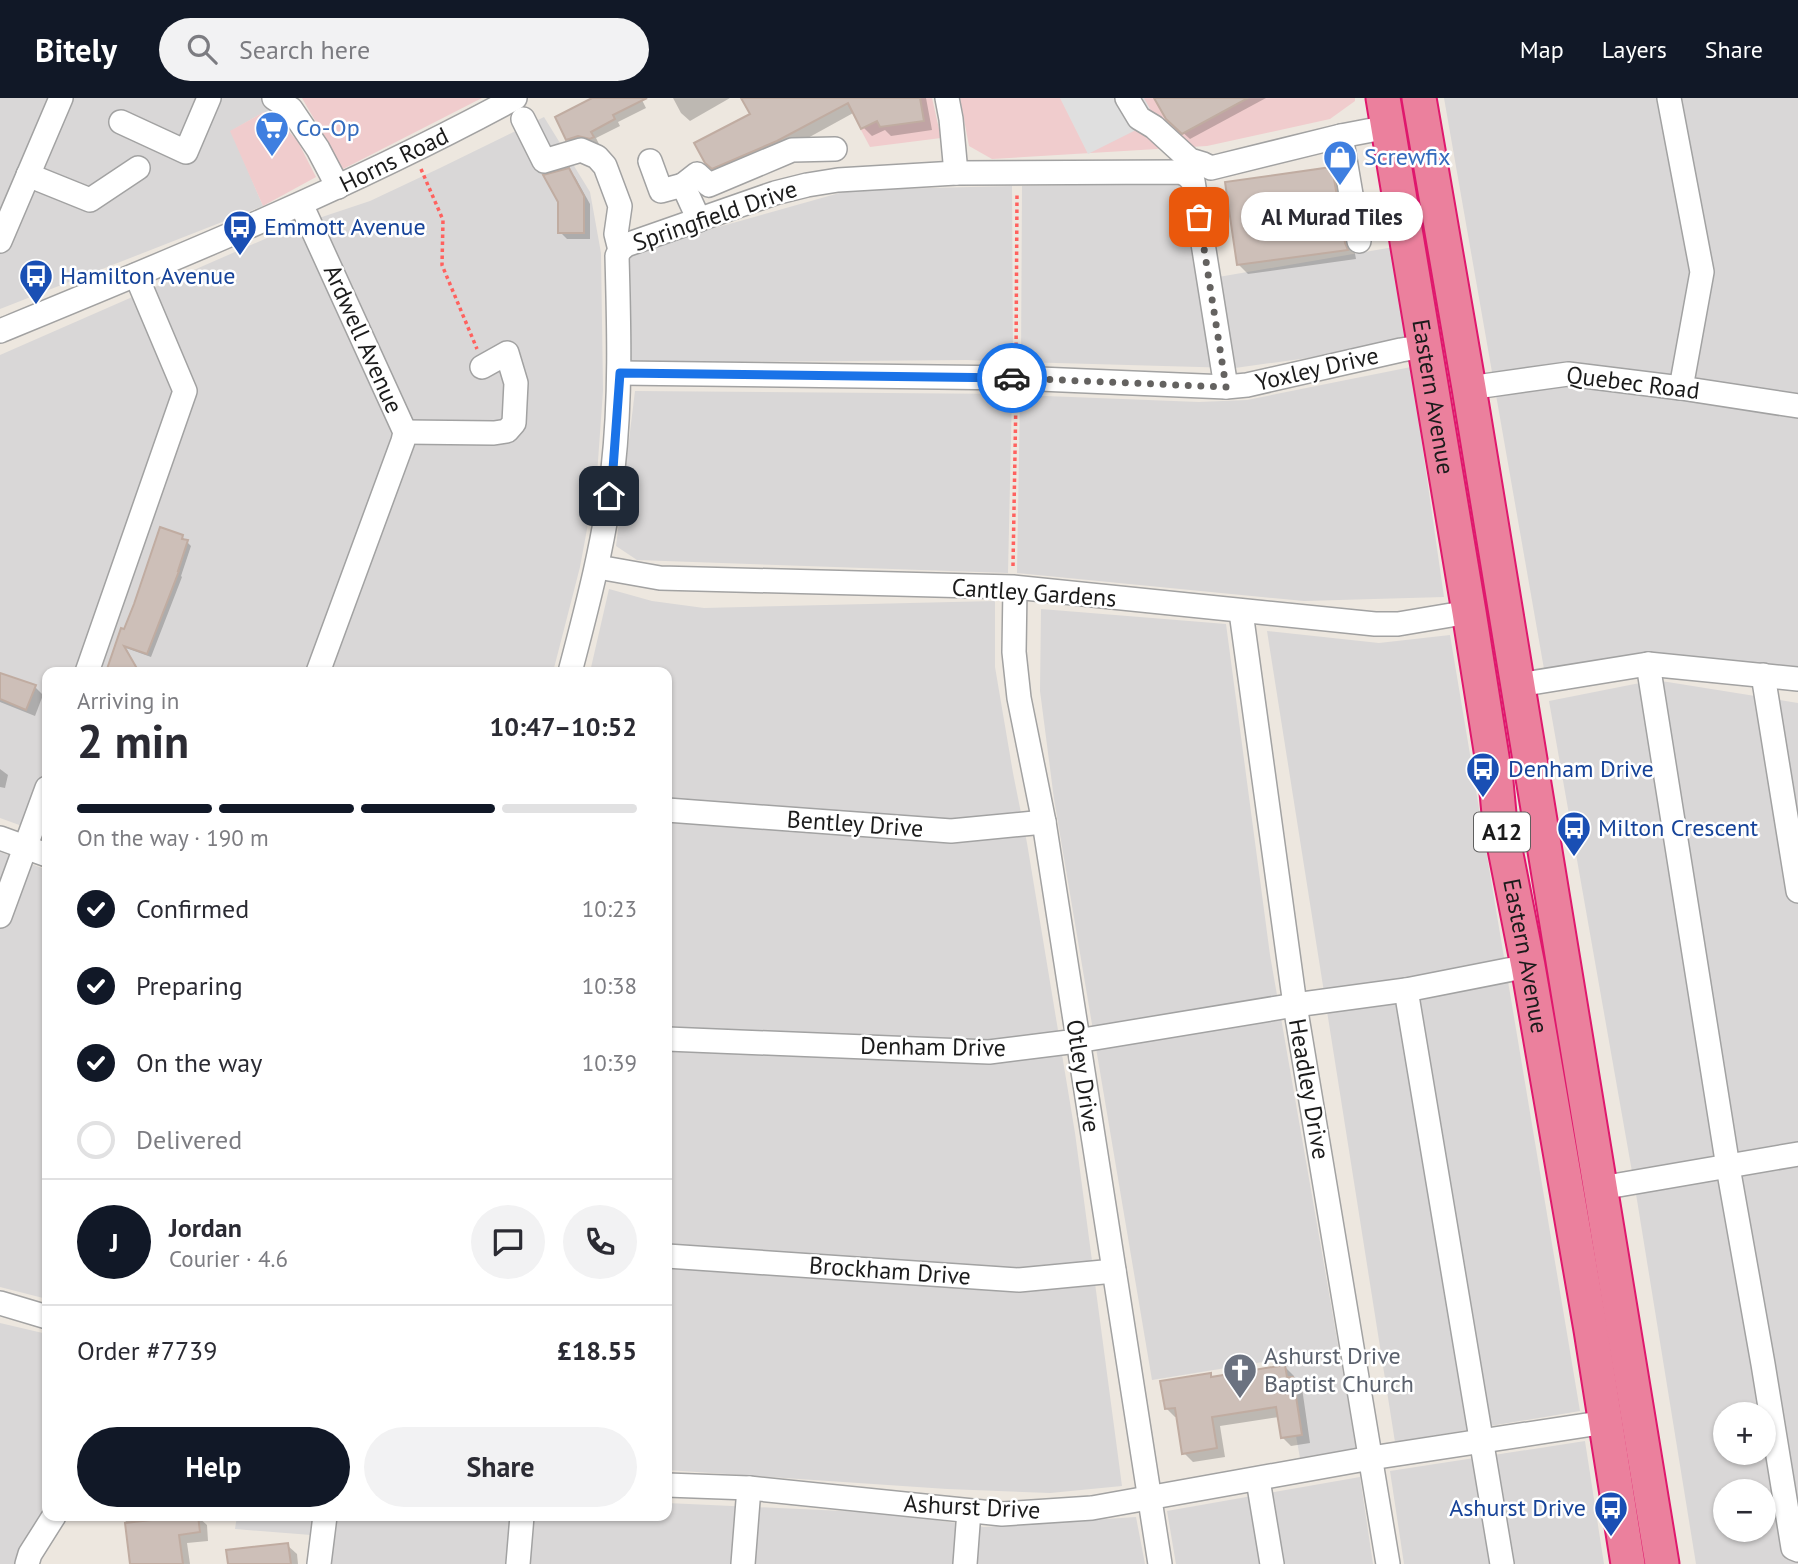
<!DOCTYPE html>
<html lang="en">
<head>
<meta charset="utf-8">
<style>
	body { margin:0; font-family:"PT Sans",sans-serif; background:#f2f2f3; color:#2b2b33; height:100vh; display:flex; flex-direction:column; font-size:26px; white-space:nowrap }
	* { box-sizing:border-box; margin:0 }
	p { font-size:23px; color:#7c7c81 }
	.icon { flex:none; width:38px; height:38px; fill:none; stroke:currentColor; stroke-width:2; stroke-linecap:round; stroke-linejoin:round }
	.map { position:relative; flex:1; overflow:hidden }
	.sheet { position:absolute; left:42px; top:569px; width:630px; height:854px; display:flex; flex-direction:column; background:#fff; border-radius:14px; box-shadow:0 2px 5px #0004 }
	.sheet>* { flex:none }
	.buttons { position:absolute; left:1713px; top:1304px; display:grid; gap:14px }
	.buttons a { display:grid; place-items:center; width:63px; height:63px; border-radius:50%; background:#fff; box-shadow:0 2px 5px #0004; font-size:35px }
	.pin { position:absolute; display:grid; place-items:center; width:60px; height:60px; color:#fff; margin:-30px; border-radius:14px; box-shadow:0 4px 10px #0006 }
	.courier { position:absolute; display:grid; place-items:center; width:70px; height:70px; margin:-35px; border:5px solid #1a73e8; border-radius:50%; background:#fff; color:#222; box-shadow:0 2px 9px #0007 }
	.bubble { position:absolute; height:49px; border-radius:24px; background:#fff; box-shadow:0 2px 5px #0004; font-size:23px; font-weight:700; line-height:49px; text-align:center }
	.headline em { font-style:normal; font-weight:700 }
	.headline div { display:flex; flex-direction:column-reverse }
	.headline { display:flex; align-items:center; justify-content:space-between; height:119px; padding:0 35px }
	h1 { font-size:46px; font-weight:700; line-height:52px }
	.bar { display:grid; grid-template-columns:repeat(4,1fr); gap:10px 7px; align-content:center; height:84px; padding:0 35px }
	.bar i { height:9px; border-radius:5px; background:#e1e1e2 }
	.bar .current { background:#111827 }
	.bar p { grid-column:span 4 }
	.line { display:flex; align-items:center; gap:18px; padding:0 35px; border-top:2px solid #e1e1e2 }
	.line div { flex:1 }
	.round { display:grid; place-items:center; flex:none; width:74px; height:74px; border-radius:37px; background:#f2f2f3 }
	ol { padding:0 35px; list-style:none }
	li { display:flex; align-items:center; gap:21px; height:77px }
	li p { margin-inline-start:auto }
	li .icon { padding:7px; border-radius:50%; background:#111827; color:#fff; stroke-width:4 }
	li:last-child { color:#7c7c81 }
	li i { width:38px; height:38px; border:4px solid #e1e1e2; border-radius:50% }
	.cta { display:flex; gap:14px; margin-top:auto; padding:14px 35px }
	.cta a { flex:1; height:80px; border-radius:42px; background:#111827; color:#fff; font-size:28px; font-weight:700; line-height:80px; text-align:center }
	.cta a+a { background:#f2f2f3; color:#2b2b33 }
	header { display:flex; align-items:center; gap:42px; box-sizing:border-box; height:98px; padding:0 35px; background:#111827; color:#fff }
	header strong { font-size:33px }
	nav { display:flex; gap:38px; margin-inline-start:auto; font-size:24px }
	.search { width:490px; height:63px; background:#f2f2f3; display:flex; align-items:center; gap:18px; box-sizing:border-box; padding:0 24px; border-radius:38px; color:#7c7c81; font-size:26px }
	.map>svg:first-child { display:block }
</style>
</head>
<body>
<header>
<strong>Bitely</strong>
<div class="search"><svg class="icon" aria-label="search" viewBox="0 0 24 24"><circle cx="10" cy="10" r="6"/><path d="M15 15l6 6"/></svg>Search here</div>
<nav><a>Map</a><a>Layers</a><a>Share</a></nav>
</header>
<div class="map">
<svg width="1798" height="1466" viewBox="0 0 1798 1466">
	<rect width="100%" height="100%" fill="#ede7df"/>
	<g fill="#d9d7d7" fill-rule="evenodd">
		<polygon points="0,0 286,0 271,15 264,14 231,33 263,108 0,211"/>
		<polygon points="1444,0 1798,0 1798,569 1647,555 1544,571"/>
		<polygon points="544,19 590,94 601,155 603,293 597,377 580,469 553,574 47,574 47,737 0,720 0,257 292,129 370,103 440,70"/>
		<polygon points="1181,85 1201,182 1394,149 1408,246 1235,270 1021,264 1022,88"/>
		<polygon points="1012,88 1013,264 967,262 715,264 631,266 630,159 640,151 850,92"/>
		<polygon points="1411,269 1444,499 1304,503 1017,475 1020,297 1199,304 1247,302"/>
		<polygon points="635,293 1012,296 1008,475 637,462 616,448"/>
		<polygon points="609,491 652,503 704,510 995,503 995,569 1013,675 1027,745 1075,1035 1122,1388 1050,1395 947,1391 667,1372 667,574 590,574"/>
		<polygon points="1041,511 1226,526 1270,857 1356,1350 1300,1360 1282,1261 1152,1282 1054,701 1040,593"/>
		<polygon points="1267,533 1379,545 1450,537 1580,1313 1395,1344"/>
		<path d="M1655,582L1798,605V1466H1696L1637,1102L1549,603ZM1726,1316H1764V1354H1726ZM1726,1393H1764V1432H1726Z"/>
		<polygon points="0,754 47,772 47,1201 0,1189"/>
		<polygon points="0,1225 47,1236 47,1418 23,1466 0,1466"/>
		<polygon points="1585,1343 1604,1466 1404,1466 1390,1373"/>
		<polygon points="1360,1379 1373,1466 1176,1466 1167,1413"/>
		<polygon points="667,1405 886,1415 984,1429 1136,1419 1145,1466 307,1466 311,1437 235,1431 237,1418 667,1418"/>
	</g>
	<g fill="#f0cccd">
		<polygon points="302,0 482,0 343,71"/>
		<polygon points="844,0 932,0 941,40 870,49"/>
		<polygon points="960,0 1355,0 1355,3 1330,21 1207,48 992,61 969,48"/>
		<polygon points="264,14 271,15 297,42 316,79 263,108 230,33"/>
	</g>
	<polygon fill="#dfdfdf" points="1060,0 1144,0 1156,22 1088,56"/>
	<g fill="#0003">
		<polygon points="596,0 641,0 646,10 618,24 620,28 596,40 599,46 585,44 575,47 568,41"/>
		<polygon points="673,0 730,0 690,23 681,15"/>
		<polygon points="743,0 926,0 932,32 891,38 885,32 872,38 863,29 855,14 786,52 716,73 706,64 752,16"/>
		<polygon points="1156,0 1266,0 1190,41 1167,20"/>
		<polygon points="1332,71 1341,80 1356,161 1248,176 1239,167"/>
		<polygon points="568,72 575,79 590,106 590,141 567,141 560,134 560,104"/>
		<polygon points="182,439 191,448 181,478 182,479 151,559 126,550 139,574 108,574 125,534"/>
		<polygon points="0,577 35,589 43,597 35,618 0,604"/>
		<polygon points="0,671 8,677 5,690 0,689"/>
		<polygon points="1285,1269 1294,1278 1295,1283 1302,1290 1310,1345 1291,1348 1282,1339 1279,1319 1220,1328 1225,1359 1193,1364 1184,1355 1178,1319 1175,1319 1166,1310 1210,1277 1213,1281"/>
		<polygon points="125,1418 144,1418 145,1424 197,1418 207,1427 208,1443 187,1445 190,1466 131,1466"/>
		<polygon points="287,1447 297,1456 298,1466 229,1466"/>
	</g>
	<g fill="#cdbfb8" stroke="#c0aca1" stroke-width="2">
		<polygon points="592,0 647,0 613,17 615,21 591,34 594,39 590,41 578,38 566,42 555,19"/>
		<polygon points="741,0 920,0 924,23 880,29 877,23 861,31 848,5 777,43 712,71 705,65 694,45 750,16"/>
		<polygon points="1154,0 1248,0 1182,36 1166,21"/>
		<polygon points="1332,69 1345,145 1348,152 1237,167 1225,84"/>
		<polygon points="569,70 584,98 584,135 558,135 558,104 543,77"/>
		<polygon points="160,429 183,437 182,441 188,442 178,473 179,473 147,556 124,548 139,574 106,574 121,530 124,531 134,506"/>
		<polygon points="0,575 36,587 26,612 0,601"/>
		<polygon points="1285,1267 1287,1279 1293,1279 1302,1337 1281,1340 1276,1309 1212,1319 1217,1350 1182,1356 1175,1310 1165,1311 1160,1283 1211,1275 1211,1279"/>
		<polygon points="187,1418 198,1418 200,1434 179,1437 183,1466 130,1466 125,1425"/>
		<polygon points="288,1445 291,1466 228,1466 226,1452"/>
	</g>
	<g fill="none" stroke-linecap="round" stroke-linejoin="round">
		<g stroke="#a2a2a2" stroke-width="26">
			<g id="minor">
				<polyline points="274,0 291,11 318,51 338,89"/>
				<polyline points="947,0 951,21 956,75"/>
				<polyline points="1127,0 1139,20 1154,29 1190,62 1203,66 1211,70 1341,38 1388,29"/>
				<polyline points="1669,0 1702,174 1681,290"/>
				<polyline points="523,21 544,63 581,52 597,59 605,68 620,108 616,136 620,152"/>
				<polyline points="121,24 186,54 209,0"/>
				<polyline points="1341,38 1359,143"/>
				<polyline points="650,63 661,93 683,87 699,122"/>
				<polyline points="28,77 90,102 138,70"/>
				<polyline points="683,87 697,76 709,87 792,52 835,51"/>
				<polyline points="301,106 405,334 403,343 318,574"/>
				<polyline points="0,143 61,0"/>
				<path d="M0,233C175,161 349,90 515,0"/>
				<polyline points="620,275 1016,280 1226,289 1247,287 1401,252 1425,248"/>
				<polyline points="1469,290 1568,276 1681,290 1798,308"/>
				<polyline points="405,334 494,335 507,333 514,325 516,285 507,255 482,269"/>
				<polyline points="598,469 660,480 1013,489 1375,526 1398,526 1469,514"/>
				<polyline points="1015,490 1014,554 1019,600 1044,724 1160,1466"/>
				<polyline points="1241,514 1295,907 1388,1466"/>
				<polyline points="1648,566 1728,1069 1763,1266 1793,1450 1798,1452"/>
				<polyline points="87,574 185,293 136,177"/>
				<path d="M570,574C588,506 605,441 613,371C621,300 619,229 617,158L620,152L626,147L775,95L807,87L838,82L956,75L1180,74L1187,77L1193,83L1226,289"/>
				<polyline points="1763,577 1798,793"/>
				<polyline points="1518,587 1648,566 1798,581"/>
				<polyline points="667,712 951,733 1044,724"/>
				<polyline points="0,740 47,757"/>
				<polyline points="0,818 47,690"/>
				<polyline points="1406,892 1502,1466"/>
				<polyline points="667,941 989,954 1077,943 1295,907 1406,892 1528,868"/>
				<polyline points="1601,1090 1798,1056"/>
				<polyline points="667,1158 1019,1182 1114,1173"/>
				<polyline points="0,1205 47,1219"/>
				<polyline points="1258,1382 1272,1466"/>
				<polyline points="667,1387 749,1390 1002,1416 1092,1410 1371,1360 1606,1324"/>
				<polyline points="27,1466 30,1456 54,1418"/>
				<polyline points="319,1466 325,1418"/>
				<polyline points="518,1466 522,1418"/>
				<polyline points="743,1466 749,1390"/>
				<polyline points="965,1466 969,1413"/>
			</g>
		</g>
		<g stroke="#df186d" stroke-width="37">
			<g id="highway">
				<path id="s1" d="M1383,0L1469,514L1496,684L1500,726L1528,868L1591,1232L1628,1466"/>
				<polyline points="1419,0 1469,290 1662,1466"/>
			</g>
		</g>
		<g stroke="#ff615e" stroke-width="3.5" stroke-dasharray="3.5 3.5" stroke-linecap="butt">
			<polyline points="421,71 443,122 442,167 477,251"/>
			<polyline points="1016,262 1017,95"/>
			<polyline points="1013,468 1016,298"/>
		</g>
		<use href="#minor" stroke="#fff" stroke-width="23"/>
		<use href="#highway" stroke="#eb809d" stroke-width="33"/>
	</g>
	<g fill="none" stroke-linecap="round" stroke-linejoin="round">
		<polyline stroke="#646260" stroke-width="7" stroke-dasharray="0 12.6" points="1012,280 1226,289 1199,119"/>
		<polyline stroke="#1a73e8" stroke-width="9" points="609,398 613,371 620,275 1012,280"/>
	</g>
	<defs>
		<g id="supermarket-pin" transform="scale(1.75)"><path d="M0 17L-7.5 6A9.5 9.5 0 1 1 7.5 6Z" fill="#3f7fe0" stroke="#fff"/><path d="M-6-5.5h2.5l.6 2H6L4.5 2H-2.5L-4.4-4H-6ZM-1.5 3.2a1.3 1.3 0 1 0 .1 0ZM3 3.2a1.3 1.3 0 1 0 .1 0Z" fill="#fff"/></g>
		<g id="shop-pin" transform="scale(1.75)"><path d="M0 17L-7.5 6A9.5 9.5 0 1 1 7.5 6Z" fill="#3f7fe0" stroke="#fff"/><path d="M-5-2.5h2.3a2.7 3.5 0 0 1 5.4 0H5L5.5 6h-11ZM-1.5-2.5h3a1.5 2.3 0 0 0-3 0Z" fill="#fff"/></g>
		<g id="bus-pin" transform="scale(1.75)"><path d="M0 17L-7.5 6A9.5 9.5 0 1 1 7.5 6Z" fill="#1a4fb4" stroke="#fff"/><path d="M-5-6H5V4H4V6H2V4H-2V6H-4V4H-5ZM-3.5-4V0h7V-4ZM-3.5 1.2v1.5H-2V1.2ZM2 1.2v1.5H3.5V1.2Z" fill="#fff"/></g>
		<g id="church-pin" transform="scale(1.75)"><path d="M0 17L-7.5 6A9.5 9.5 0 1 1 7.5 6Z" fill="#6b7280" stroke="#fff"/><path d="M-1.2-6h2.4v3.5h3.3v2.4h-3.3V6h-2.4V-.1h-3.3v-2.4h3.3Z" fill="#fff"/></g>
	</defs>
	<g fill-rule="evenodd">
		<use href="#supermarket-pin" x="272" y="30"/>
		<use href="#shop-pin" x="1340" y="59"/>
		<use href="#bus-pin" x="240" y="129"/>
		<use href="#bus-pin" x="36" y="178"/>
		<use href="#bus-pin" x="1483" y="671"/>
		<use href="#bus-pin" x="1574" y="730"/>
		<use href="#church-pin" x="1240" y="1272"/>
		<use href="#bus-pin" x="1611" y="1410"/>
	</g>
	<g text-anchor="middle" stroke-width="5" stroke-linejoin="round" paint-order="stroke">
		<rect fill="#fff" stroke="#5f5f5f" stroke-width="2" x="1474" y="714.5" width="56" height="39" rx="5"/>
		<g font-size="23" font-weight="bold" fill="#1b1b1b">
			<text x="1502" y="742">A12</text>
		</g>
		<g font-size="24" fill="#366cbe" stroke="#fff" text-anchor="start">
			<text x="296" y="38">Co-Op</text>
			<text x="1364" y="67">Screwfix</text>
		</g>
		<g font-size="24" fill="#1b1b1b" stroke="#fff">
			<text transform="translate(394 62) rotate(-26)" y="8">Horns Road</text>
			<text transform="translate(715 118) rotate(-19)" y="8">Springfield Drive</text>
			<text transform="translate(363 241) rotate(66)" y="8">Ardwell Avenue</text>
			<text transform="translate(1317 271) rotate(-13)" y="8">Yoxley Drive</text>
			<text transform="translate(1633 285) rotate(7)" y="8">Quebec Road</text>
			<text dy="8" stroke="none"><textPath href="#s1" startOffset="303">Eastern Avenue</textPath></text>
			<text transform="translate(1034 495) rotate(4)" y="8">Cantley Gardens</text>
			<text transform="translate(855 726) rotate(4)" y="8">Bentley Drive</text>
			<text dy="8" stroke="none"><textPath href="#s1" startOffset="870">Eastern Avenue</textPath></text>
			<text transform="translate(933 949) rotate(1)" y="8">Denham Drive</text>
			<text transform="translate(1083 978) rotate(81)" y="8">Otley Drive</text>
			<text transform="translate(1309 991) rotate(80)" y="8">Headley Drive</text>
			<text transform="translate(890 1173) rotate(4)" y="8">Brockham Drive</text>
			<text transform="translate(972 1409) rotate(3)" y="8">Ashurst Drive</text>
		</g>
		<g font-size="24" fill="#164399" stroke="#fff" text-anchor="start">
			<text x="264" y="137">Emmott Avenue</text>
			<text x="60" y="186">Hamilton Avenue</text>
			<text x="1508" y="679">Denham Drive</text>
			<text x="1598" y="738">Milton Crescent</text>
			<text x="1586" y="1418" text-anchor="end">Ashurst Drive</text>
		</g>
		<g font-size="24" fill="#5b616d" stroke="#fff" text-anchor="start">
			<text x="1264" y="1266">Ashurst Drive<tspan x="1264" dy="28">Baptist Church</tspan></text>
		</g>
	</g>
</svg>
<div class="buttons">
<a>+</a>
<a>−</a>
</div>
<div class="pin" style="left:1199px;top:119px;background:#ea580c"><svg class="icon" aria-label="bag" viewBox="0 0 24 24"><path d="M5 8h14l-1 12H6zM9 8a3 3 0 0 1 6 0"/></svg></div>
<div class="pin" style="left:609px;top:398px;background:#1f2937"><svg class="icon" aria-label="home" viewBox="0 0 24 24"><path d="M3 11l9-7 9 7M6 9v11h12V9"/></svg></div>
<div class="courier" style="left:1012px;top:280px"><svg class="icon" aria-label="car" viewBox="0 0 24 24"><path d="M5 17H2v-5l4-1 3-4h7l3 4 3 1v5h-3M9 17h6M6 11h13"/><circle cx="7" cy="17" r="2"/><circle cx="17" cy="17" r="2"/></svg></div>
<div class="bubble" style="left:1241px;top:94px;width:182px">Al Murad Tiles</div>
<section class="sheet">
<div class="headline"><div><h1>2 min</h1><p>Arriving in</p></div><em>10:47–10:52</em></div>
<div class="bar"><i class="current"></i><i class="current"></i><i class="current"></i><i></i><p>On the way · 190 m</p></div>
<ol>
<li><svg class="icon" aria-label="check" viewBox="0 0 24 24"><path d="M5 12l5 5 9-10"/></svg>Confirmed<p>10:23</p></li>
<li><svg class="icon" aria-label="check" viewBox="0 0 24 24"><path d="M5 12l5 5 9-10"/></svg>Preparing<p>10:38</p></li>
<li><svg class="icon" aria-label="check" viewBox="0 0 24 24"><path d="M5 12l5 5 9-10"/></svg>On the way<p>10:39</p></li>
<li><i></i>Delivered</li>
</ol>
<div class="line" style="height:126px"><b class="round" style="background:#111827;color:#fff">J</b><div><b>Jordan</b><p>Courier · 4.6</p></div><a class="round"><svg class="icon" aria-label="chat" viewBox="0 0 24 24"><path d="M4 5h16v11H9l-5 4z"/></svg></a><a class="round"><svg class="icon" aria-label="phone" viewBox="0 0 24 24"><path d="M5 4h4l2 5-3 2q2 4 5 5l2-3 5 2v4C11 20 4 13 5 4z"/></svg></a></div>
<div class="line" style="height:91px"><div>Order #7739</div><b>£18.55</b></div>
<div class="cta"><a>Help</a><a>Share</a></div>
</section>
</div>
</body>
</html>
